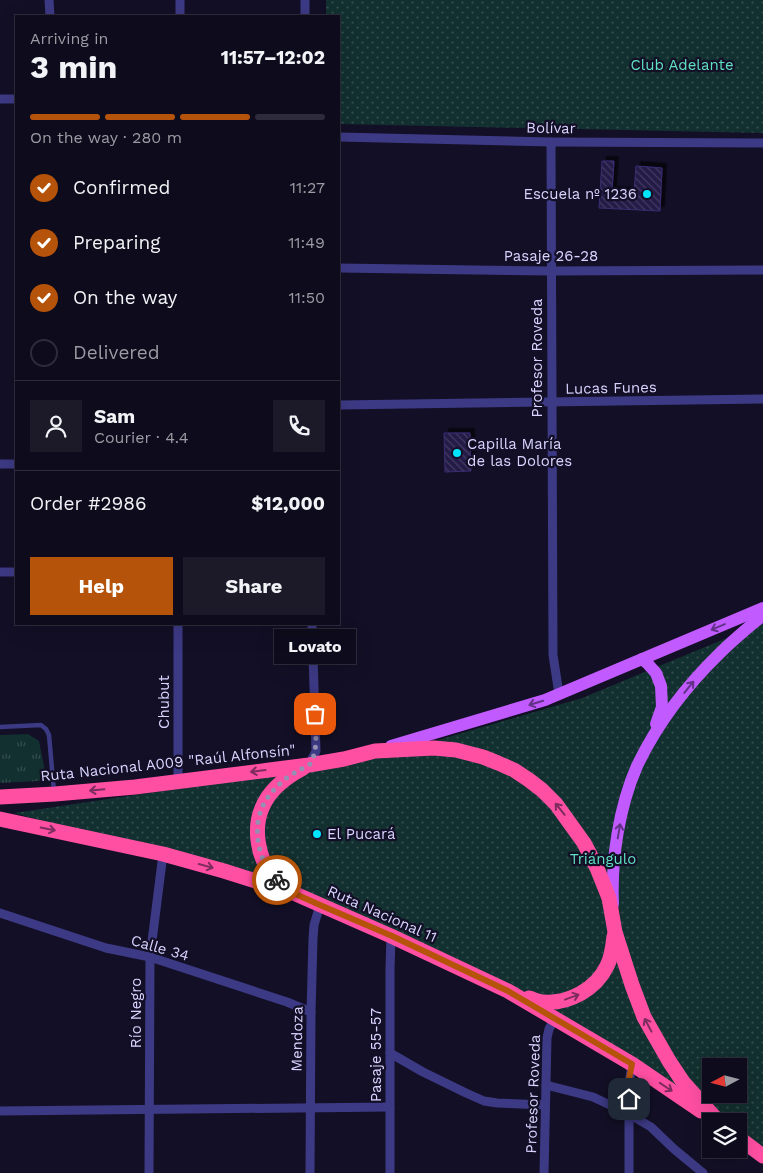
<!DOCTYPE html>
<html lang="en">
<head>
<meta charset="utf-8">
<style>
	body { margin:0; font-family:"Work Sans",sans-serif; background:#1c1929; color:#f1f3f6; height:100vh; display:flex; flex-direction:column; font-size:19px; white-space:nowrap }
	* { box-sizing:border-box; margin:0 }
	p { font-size:16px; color:#9b9ba3 }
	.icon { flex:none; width:28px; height:28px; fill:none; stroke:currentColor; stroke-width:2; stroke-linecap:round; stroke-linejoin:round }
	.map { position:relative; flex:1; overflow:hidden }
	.panel { position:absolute; left:15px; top:15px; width:325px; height:610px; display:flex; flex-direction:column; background:#0e0b1c; border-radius:0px; box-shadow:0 5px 20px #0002,0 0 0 1px #2e2b3b }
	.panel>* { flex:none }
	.needle { width:32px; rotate:263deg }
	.buttons { position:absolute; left:702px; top:1058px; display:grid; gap:10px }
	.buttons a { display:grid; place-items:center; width:45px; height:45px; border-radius:0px; background:#0e0b1c; box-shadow:0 5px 20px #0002,0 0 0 1px #2e2b3b; font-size:25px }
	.pin { position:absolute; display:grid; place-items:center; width:42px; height:42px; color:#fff; margin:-21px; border-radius:10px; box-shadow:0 2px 8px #0006 }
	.courier { position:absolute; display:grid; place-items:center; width:50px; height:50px; margin:-25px; border:4px solid #b45309; border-radius:50%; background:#fff; color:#222; box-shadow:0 1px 6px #0007 }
	.bubble { position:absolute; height:35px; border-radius:0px; background:#0e0b1c; box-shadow:0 5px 20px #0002,0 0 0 1px #2e2b3b; font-size:16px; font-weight:700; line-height:35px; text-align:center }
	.summary em { font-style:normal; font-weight:700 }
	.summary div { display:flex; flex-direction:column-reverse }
	.summary { display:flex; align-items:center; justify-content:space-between; height:85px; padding:0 15px }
	h1 { font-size:32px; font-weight:700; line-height:38px }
	.bar { display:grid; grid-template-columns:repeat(4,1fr); gap:8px 5px; align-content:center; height:60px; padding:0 15px }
	.bar i { height:6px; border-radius:4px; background:#2e2b3b }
	.bar .active { background:#b45309 }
	.bar p { grid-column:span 4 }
	.line { display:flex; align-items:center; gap:12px; padding:0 15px; border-top:1px solid #2e2b3b }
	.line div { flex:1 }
	.round { display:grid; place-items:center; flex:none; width:52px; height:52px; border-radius:0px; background:#1c1929 }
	ol { padding:0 15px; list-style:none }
	li { display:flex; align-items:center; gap:15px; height:55px }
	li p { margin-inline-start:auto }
	li .icon { padding:5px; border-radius:50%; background:#b45309; color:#fff; stroke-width:4 }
	li:last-child { color:#9b9ba3 }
	li i { width:28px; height:28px; border:2px solid #2e2b3b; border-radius:50% }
	.button { display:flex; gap:10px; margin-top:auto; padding:10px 15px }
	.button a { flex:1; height:58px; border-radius:0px; background:#b45309; color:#fff; font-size:20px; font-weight:700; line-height:58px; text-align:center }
	.button a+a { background:#1c1929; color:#f1f3f6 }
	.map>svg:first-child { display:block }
</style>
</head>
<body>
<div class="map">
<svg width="763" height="1173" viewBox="0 0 763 1173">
	<defs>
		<pattern id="grass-tufts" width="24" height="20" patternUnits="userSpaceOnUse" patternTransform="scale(1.25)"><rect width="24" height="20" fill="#12302f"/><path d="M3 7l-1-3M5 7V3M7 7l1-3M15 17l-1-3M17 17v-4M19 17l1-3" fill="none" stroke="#344d4e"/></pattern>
		<pattern id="park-dots" width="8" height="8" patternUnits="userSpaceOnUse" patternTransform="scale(1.25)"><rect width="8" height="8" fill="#12302f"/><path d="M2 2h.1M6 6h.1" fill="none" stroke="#344d4e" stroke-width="1.8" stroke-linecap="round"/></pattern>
		<pattern id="building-back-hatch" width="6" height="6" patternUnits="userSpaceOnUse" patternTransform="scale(1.25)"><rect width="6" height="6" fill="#241b47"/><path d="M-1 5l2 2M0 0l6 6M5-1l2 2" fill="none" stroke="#433b63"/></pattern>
		<filter id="shadow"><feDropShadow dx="4.5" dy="-4.5" stdDeviation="0" flood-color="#0009"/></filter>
	</defs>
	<rect width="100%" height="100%" fill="#130f26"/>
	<polygon fill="url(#grass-tufts)" points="28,734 39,741 45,771 39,781 0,783 0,735"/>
	<g fill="url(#park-dots)" fill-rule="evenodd">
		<polygon points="326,0 763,0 763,133 339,124 339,16 326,16"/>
		<path d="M763,623V1158L739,1140V1121H712L515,994L224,871L14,813L370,760L582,698ZM711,1066H739V1094H711Z"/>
	</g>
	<g fill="url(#building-back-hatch)" stroke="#3b2d73" filter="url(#shadow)">
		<polygon points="602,161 614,161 612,191 634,192 636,166 662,168 660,211 599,208"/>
		<polygon points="444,433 470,433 471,471 445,472"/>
	</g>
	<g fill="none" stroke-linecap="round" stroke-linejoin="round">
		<polyline stroke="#3d3a85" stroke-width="4.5" points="0,727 41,725 46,729 49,735 54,792"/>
		<g stroke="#3d3a85" stroke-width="9">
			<polyline points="49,0 50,16"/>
			<polyline points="180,0 180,16"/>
			<polyline points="305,0 305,16"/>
			<polyline points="0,99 16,99"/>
			<polyline points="339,137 551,142 763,143"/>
			<polyline points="551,142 553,655 559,694"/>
			<polyline points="339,268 551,271 763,270"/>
			<polyline points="339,405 763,399"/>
			<polyline points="0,464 16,464"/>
			<polyline points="0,572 16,572"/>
			<polyline points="309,765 316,751 312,624"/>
			<polyline points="178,781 178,624"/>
			<polyline points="0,913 106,948 150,957 287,1002 311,1012"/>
			<polyline points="390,1053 423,1072 466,1093 484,1101 497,1103 545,1105"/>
			<polyline points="546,1085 593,1097 629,1114 651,1127 674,1149 703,1173"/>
			<polyline points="0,1111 390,1107"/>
			<polyline points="149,1173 150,957 163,854"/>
			<polyline points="310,1173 311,1012 313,939 314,925 320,905"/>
			<polyline points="390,1173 390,969 391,936"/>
			<polyline points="544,1173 547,1038 549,1029 555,1018"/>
			<polyline points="629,1173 629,1084 632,1064"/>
		</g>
		<g stroke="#c25bff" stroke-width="12">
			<polyline points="642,659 647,663 656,673 661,686 662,707 656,724"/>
			<polyline points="391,746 545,700 763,608"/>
			<path d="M613,904C611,860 619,807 637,766C657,724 687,685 720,653C734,639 749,627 763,615"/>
		</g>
		<g stroke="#ff4fa3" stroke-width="15">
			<polyline points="0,797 55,794 135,787 309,765 344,759 375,751 434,748 456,750 483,757 498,763 514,770 529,780 542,790 556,804 584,843 597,868 609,898 615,932 632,985 644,1017 669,1061 683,1082 718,1121"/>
			<polyline points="0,819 163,854 224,871 291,892 391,936 508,991 632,1064 701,1111"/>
			<path d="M287,888C282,884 276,880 272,875C258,858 253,829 262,808C269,790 286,777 303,768"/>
			<path d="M529,998C533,999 539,1002 544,1002C569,1004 596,989 607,966C612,957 613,945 614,936"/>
			<polyline points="739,1138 763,1156"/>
		</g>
	</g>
	<defs><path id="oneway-shaft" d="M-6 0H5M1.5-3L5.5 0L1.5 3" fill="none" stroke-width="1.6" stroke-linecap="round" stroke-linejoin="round" transform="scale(1.25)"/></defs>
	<g stroke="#623188">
		<use href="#oneway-shaft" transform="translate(718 627) rotate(157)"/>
		<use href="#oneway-shaft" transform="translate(689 687) rotate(-51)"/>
		<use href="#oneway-shaft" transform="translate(536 703) rotate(163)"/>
		<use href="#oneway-shaft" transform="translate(619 831) rotate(-80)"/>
	</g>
	<g stroke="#7d2c5e">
		<use href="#oneway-shaft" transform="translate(258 771) rotate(173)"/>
		<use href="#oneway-shaft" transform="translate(97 790) rotate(175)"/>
		<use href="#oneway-shaft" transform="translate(560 809) rotate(-129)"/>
		<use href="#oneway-shaft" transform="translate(48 829) rotate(12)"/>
		<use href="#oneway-shaft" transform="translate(206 866) rotate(15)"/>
		<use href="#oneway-shaft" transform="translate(572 997) rotate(-20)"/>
		<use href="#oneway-shaft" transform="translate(648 1025) rotate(-118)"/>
		<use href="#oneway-shaft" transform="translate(666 1087) rotate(34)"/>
	</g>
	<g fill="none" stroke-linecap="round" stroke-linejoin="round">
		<path stroke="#948fb3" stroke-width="5" stroke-dasharray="0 9" d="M277,880C259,864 252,830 262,808C265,800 272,791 278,786C283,780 290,775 296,772C300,769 307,767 310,764C319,750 315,730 315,714"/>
		<polyline stroke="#b45309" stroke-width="6" points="277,880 291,892 320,905 392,936 508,991 632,1064 628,1084 629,1099"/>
	</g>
	<g fill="#00e5ff" stroke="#130f26" stroke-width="2">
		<circle cx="647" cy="194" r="5"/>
		<circle cx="457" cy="453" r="5"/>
		<circle cx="317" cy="834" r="5"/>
	</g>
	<g text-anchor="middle" stroke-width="4.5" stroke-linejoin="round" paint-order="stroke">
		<g font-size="15" fill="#5fe0c0" stroke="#130f26">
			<text x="682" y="70">Club Adelante</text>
			<text x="603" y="864">Triángulo</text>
		</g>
		<g font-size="15" fill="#d9d4ff" stroke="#130f26">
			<text transform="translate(551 128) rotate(1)" y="5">Bolívar</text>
			<text x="551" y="261">Pasaje 26-28</text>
			<text transform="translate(537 358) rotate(-90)" y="5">Profesor Roveda</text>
			<text transform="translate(611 388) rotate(-1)" y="5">Lucas Funes</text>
			<text transform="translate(164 702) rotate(-90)" y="5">Chubut</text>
			<text transform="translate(168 763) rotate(-6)" y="5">Ruta Nacional A009 "Raúl Alfonsín"</text>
			<text transform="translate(382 914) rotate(24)" y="5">Ruta Nacional 11</text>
			<text transform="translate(160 948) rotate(16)" y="5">Calle 34</text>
			<text transform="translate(136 1013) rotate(-90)" y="5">Río Negro</text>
			<text transform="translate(297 1039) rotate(-89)" y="5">Mendoza</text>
			<text transform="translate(376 1055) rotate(-90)" y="5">Pasaje 55-57</text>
			<text transform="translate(533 1094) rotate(-88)" y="5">Profesor Roveda</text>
		</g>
		<g font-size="15" fill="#d9d4ff" stroke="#130f26" text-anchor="start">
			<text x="637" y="199" text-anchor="end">Escuela nº 1236</text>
			<text x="467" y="449">Capilla María<tspan x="467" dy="17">de las Dolores</tspan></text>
			<text x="327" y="839">El Pucará</text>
		</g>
	</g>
</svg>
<div class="buttons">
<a><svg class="needle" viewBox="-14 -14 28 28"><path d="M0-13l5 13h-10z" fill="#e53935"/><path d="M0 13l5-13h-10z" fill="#9b9ba3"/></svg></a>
<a><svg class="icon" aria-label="layers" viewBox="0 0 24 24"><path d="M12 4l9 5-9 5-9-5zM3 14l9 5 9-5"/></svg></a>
</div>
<div class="pin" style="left:315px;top:714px;background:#ea580c"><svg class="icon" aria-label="bag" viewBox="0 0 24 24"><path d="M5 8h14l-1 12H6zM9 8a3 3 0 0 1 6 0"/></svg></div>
<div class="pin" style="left:629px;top:1099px;background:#1f2937"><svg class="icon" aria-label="home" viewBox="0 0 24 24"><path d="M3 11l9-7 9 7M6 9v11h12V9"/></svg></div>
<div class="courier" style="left:277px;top:880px"><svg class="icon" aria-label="bike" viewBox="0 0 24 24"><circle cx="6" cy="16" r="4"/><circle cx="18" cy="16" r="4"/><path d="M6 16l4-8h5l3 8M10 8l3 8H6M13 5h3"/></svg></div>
<div class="bubble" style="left:274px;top:629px;width:82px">Lovato</div>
<section class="panel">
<div class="summary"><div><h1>3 min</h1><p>Arriving in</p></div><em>11:57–12:02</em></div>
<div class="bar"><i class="active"></i><i class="active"></i><i class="active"></i><i></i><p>On the way · 280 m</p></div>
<ol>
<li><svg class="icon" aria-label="check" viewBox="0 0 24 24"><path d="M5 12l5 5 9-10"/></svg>Confirmed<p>11:27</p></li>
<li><svg class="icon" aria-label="check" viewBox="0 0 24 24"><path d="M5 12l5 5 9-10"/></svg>Preparing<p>11:49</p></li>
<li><svg class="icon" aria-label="check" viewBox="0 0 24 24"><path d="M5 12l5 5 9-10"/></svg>On the way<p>11:50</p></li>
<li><i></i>Delivered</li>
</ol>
<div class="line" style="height:90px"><a class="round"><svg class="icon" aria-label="person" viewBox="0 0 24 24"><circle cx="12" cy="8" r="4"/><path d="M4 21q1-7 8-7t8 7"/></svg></a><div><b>Sam</b><p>Courier · 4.4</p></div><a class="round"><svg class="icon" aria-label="phone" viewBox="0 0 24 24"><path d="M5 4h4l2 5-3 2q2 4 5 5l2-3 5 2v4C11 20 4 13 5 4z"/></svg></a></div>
<div class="line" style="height:65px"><div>Order #2986</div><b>$12,000</b></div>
<div class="button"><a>Help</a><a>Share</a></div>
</section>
</div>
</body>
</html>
